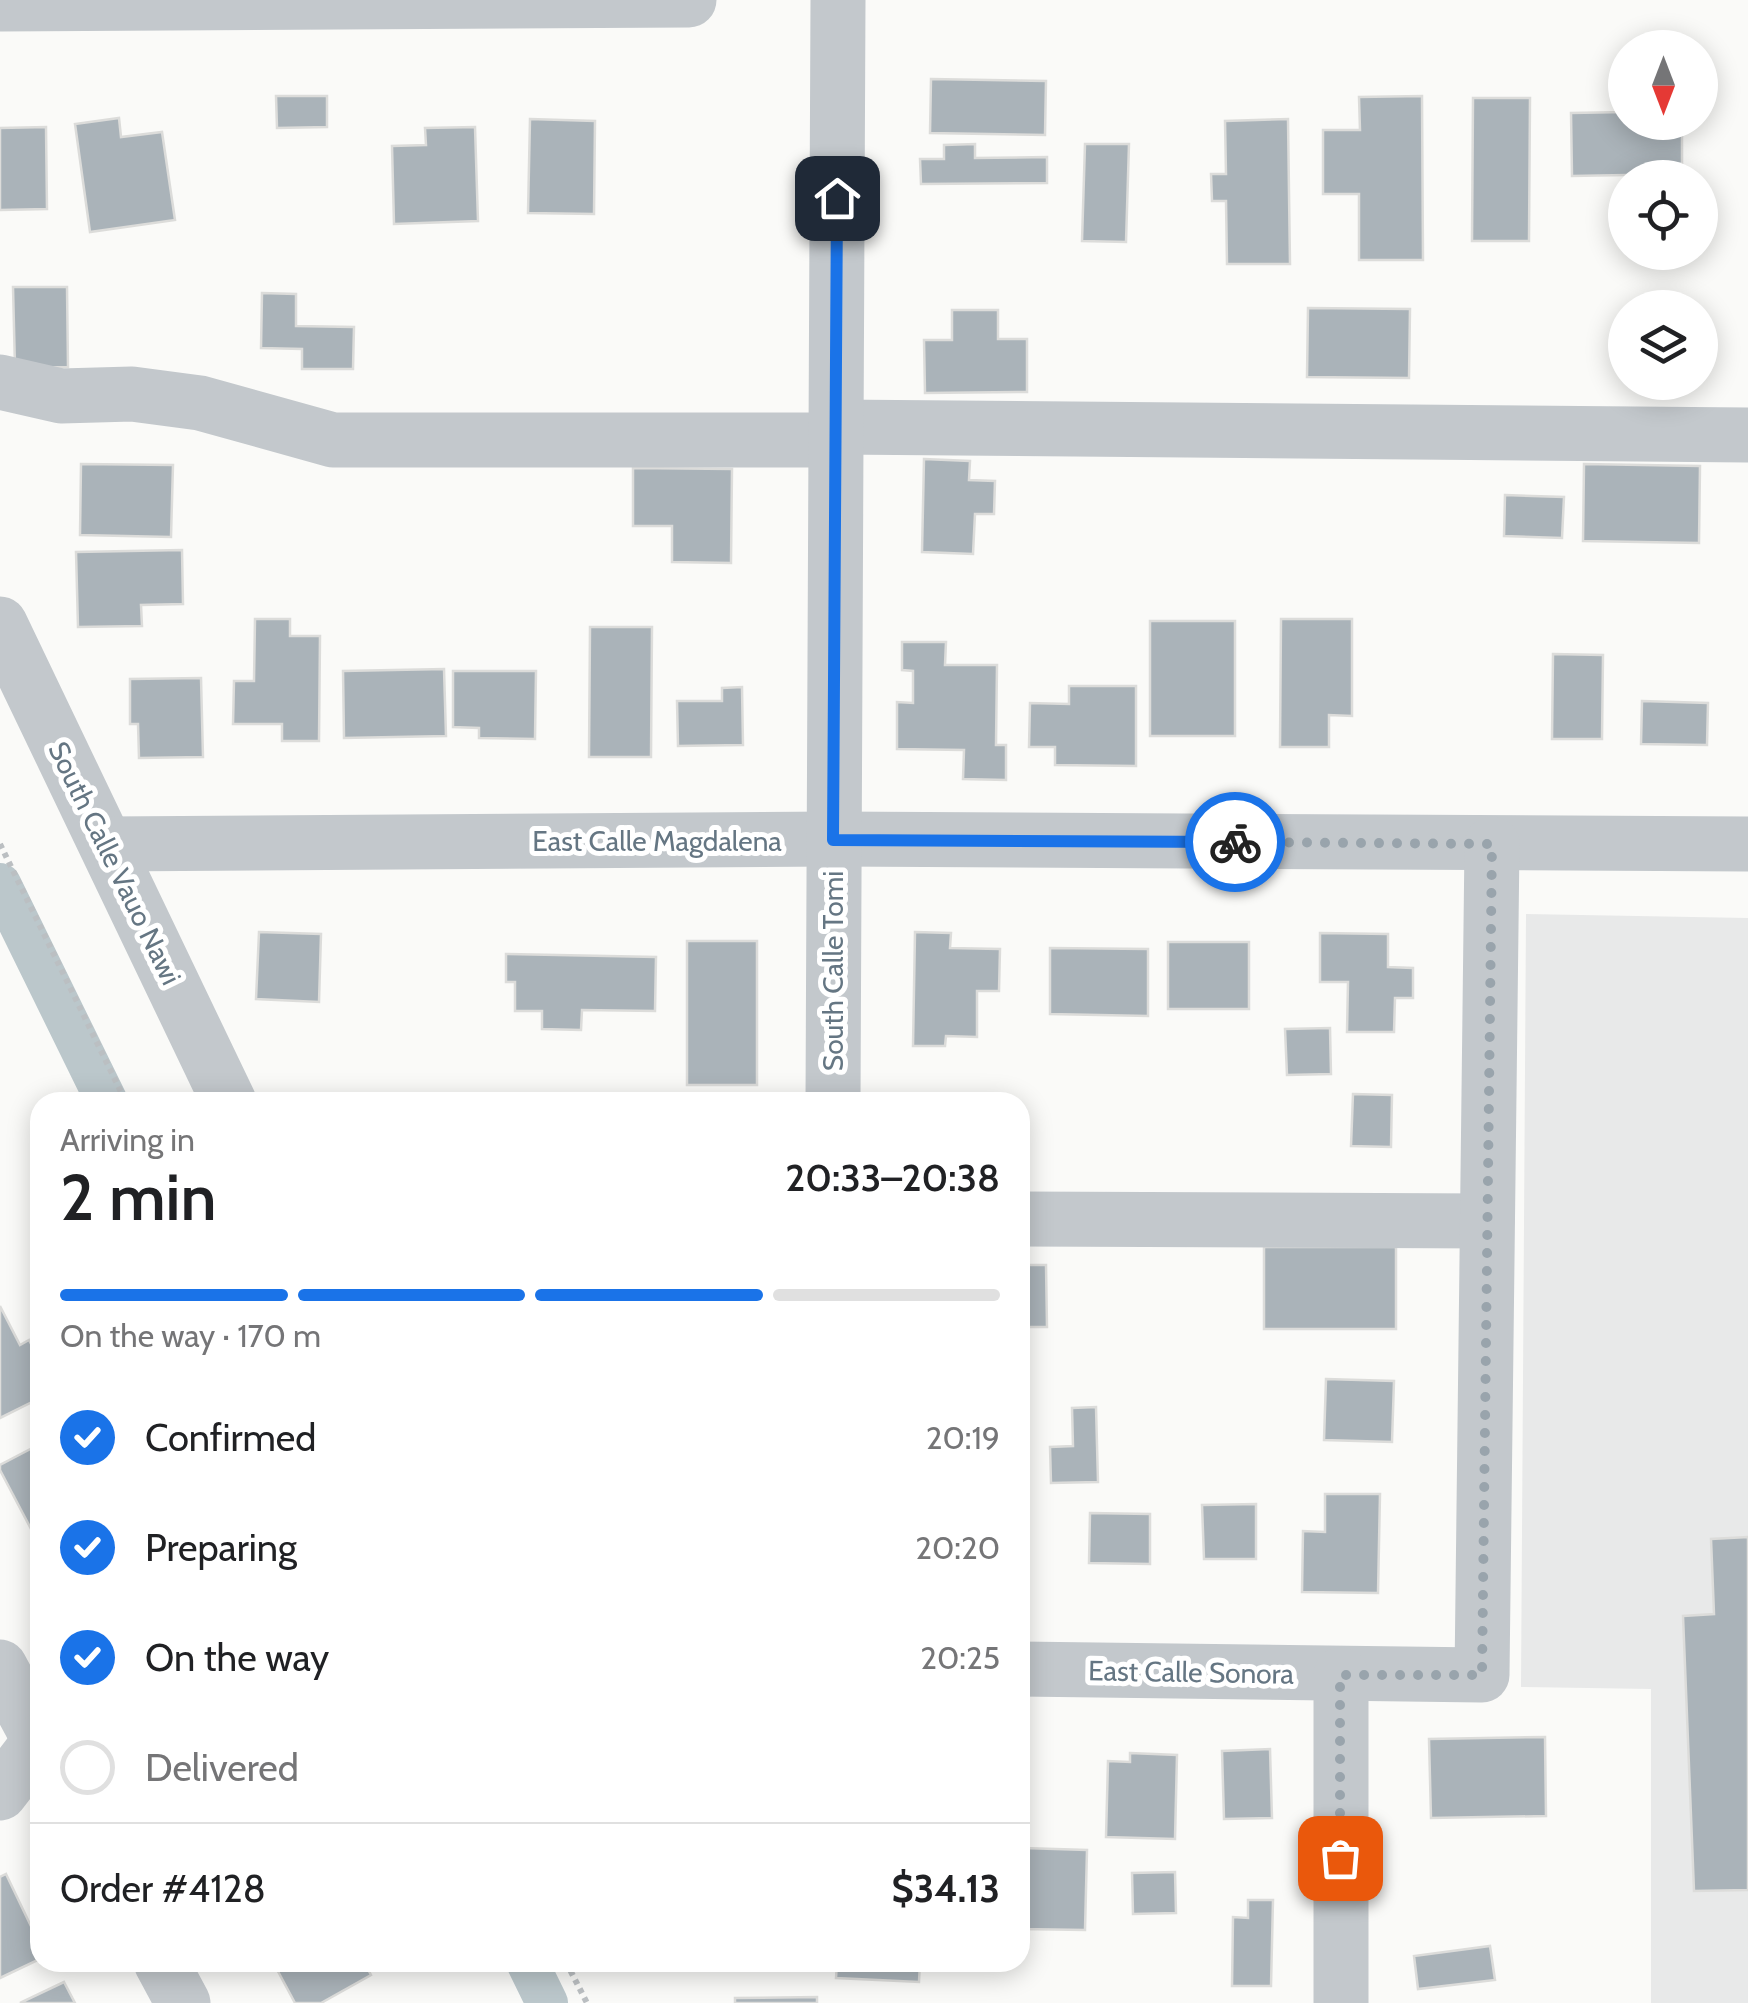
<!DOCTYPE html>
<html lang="en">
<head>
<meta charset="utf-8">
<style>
	body { margin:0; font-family:Cabin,sans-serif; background:#f2f2f2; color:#202124; height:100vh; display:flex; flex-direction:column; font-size:38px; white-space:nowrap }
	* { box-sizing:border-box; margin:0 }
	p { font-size:32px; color:#757577 }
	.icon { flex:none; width:55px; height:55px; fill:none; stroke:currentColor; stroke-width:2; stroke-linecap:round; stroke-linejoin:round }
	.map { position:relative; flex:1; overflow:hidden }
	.drawer { position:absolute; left:30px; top:1092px; width:1000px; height:880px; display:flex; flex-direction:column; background:#fff; border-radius:30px; box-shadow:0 5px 25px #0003 }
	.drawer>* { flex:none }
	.needle { width:65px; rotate:180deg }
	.buttons { position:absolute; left:1608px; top:30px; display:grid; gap:20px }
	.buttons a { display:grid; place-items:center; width:110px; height:110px; border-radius:50%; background:#fff; box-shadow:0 5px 25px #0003; font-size:50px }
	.pin { position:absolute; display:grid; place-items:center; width:85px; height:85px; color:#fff; margin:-42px; border-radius:20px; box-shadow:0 5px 15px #0006 }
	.courier { position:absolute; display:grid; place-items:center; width:100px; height:100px; margin:-50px; border:8px solid #1a73e8; border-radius:50%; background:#fff; color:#222; box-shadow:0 2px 12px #0007 }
	.overview em { font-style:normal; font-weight:600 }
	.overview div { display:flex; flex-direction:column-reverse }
	.overview { display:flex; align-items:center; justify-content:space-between; height:170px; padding:0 30px }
	h1 { font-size:65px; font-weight:600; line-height:75px }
	.bar { display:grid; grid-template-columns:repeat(4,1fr); gap:15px 10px; align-content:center; height:120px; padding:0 30px }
	.bar i { height:12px; border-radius:8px; background:#e0e0e0 }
	.bar .on { background:#1a73e8 }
	.bar p { grid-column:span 4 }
	.line { display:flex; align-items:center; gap:25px; padding:0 30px; border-top:2px solid #e0e0e0 }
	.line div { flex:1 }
	ol { padding:0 30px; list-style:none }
	li { display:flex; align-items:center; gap:30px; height:110px }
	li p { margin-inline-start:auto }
	li .icon { padding:10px; border-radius:50%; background:#1a73e8; color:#fff; stroke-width:4 }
	li:last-child { color:#757577 }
	li i { width:55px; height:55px; border:5px solid #e0e0e0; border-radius:50% }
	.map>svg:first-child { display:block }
</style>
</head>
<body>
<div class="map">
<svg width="1748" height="2003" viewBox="0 0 1748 2003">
	<rect width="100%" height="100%" fill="#fafaf8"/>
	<polygon fill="#e8e9e9" points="1526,914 1748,918 1748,2003 1651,2003 1651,1689 1521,1687"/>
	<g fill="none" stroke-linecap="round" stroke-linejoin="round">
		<g stroke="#bbc7cb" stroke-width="42">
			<polyline points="0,884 107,1102"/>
			<polyline points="527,1962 547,2003"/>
		</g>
	</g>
	<g fill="#aab3b9" stroke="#dcdcda" stroke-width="2.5">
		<polygon points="931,79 1046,81 1045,135 930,133"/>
		<polygon points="276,96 327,96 327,127 277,128"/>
		<polygon points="1422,96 1423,260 1359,260 1359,194 1323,194 1323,130 1360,130 1359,97"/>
		<polygon points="1473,98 1530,98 1529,241 1472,241"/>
		<polygon points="1625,112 1625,122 1682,122 1682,174 1572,176 1571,113"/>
		<polygon points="119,118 121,137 162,132 175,220 90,232 75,124"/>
		<polygon points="530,119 595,121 594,214 528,213"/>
		<polygon points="1288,119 1290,264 1227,264 1226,201 1212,201 1211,174 1226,174 1225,121"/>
		<polygon points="46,127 47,209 0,210 0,128"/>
		<polygon points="475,127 478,221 394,224 392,146 426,145 425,128"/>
		<polygon points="975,144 975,158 1047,157 1047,183 921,184 920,159 944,159 944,145"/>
		<polygon points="1085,144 1129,144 1126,242 1082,241"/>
		<polygon points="13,287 67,287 68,367 15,368"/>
		<polygon points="262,293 296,294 296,326 354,327 353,369 302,369 302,349 261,348"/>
		<polygon points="1308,308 1410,309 1409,378 1307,377"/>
		<polygon points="952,310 998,310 998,339 1027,339 1027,392 925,393 924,340 952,340"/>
		<polygon points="924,459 970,461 969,480 995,481 994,514 975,514 973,554 922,552"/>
		<polygon points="81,464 173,465 171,537 80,535"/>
		<polygon points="1584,464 1700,466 1699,543 1583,541"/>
		<polygon points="633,468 732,469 731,563 672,562 672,526 633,526"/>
		<polygon points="1505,495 1564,497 1562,538 1504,536"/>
		<polygon points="182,550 183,604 141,605 142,626 78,627 76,552"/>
		<polygon points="255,619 290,619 290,636 320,636 319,741 282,741 282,724 233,724 234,681 254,681"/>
		<polygon points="1281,619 1352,619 1352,716 1329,715 1329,747 1280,747"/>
		<rect x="1150" y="621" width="85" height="115"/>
		<polygon points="590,627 652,627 651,757 589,757"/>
		<polygon points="902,642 946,642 945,665 997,665 996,745 1006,745 1006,780 963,779 964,750 897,749 897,702 913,703 913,671 902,670"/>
		<polygon points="1553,654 1603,655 1602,739 1552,739"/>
		<polygon points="444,669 446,736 344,738 343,671"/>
		<polygon points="453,671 536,671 535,739 479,738 479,728 453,727"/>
		<polygon points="201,678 203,757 139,758 138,724 130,724 130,679"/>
		<polygon points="1069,686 1136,686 1136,766 1055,765 1055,747 1029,747 1030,703 1069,704"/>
		<polygon points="742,687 743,745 678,746 677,701 722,701 722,688"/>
		<polygon points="1642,701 1708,703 1707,745 1641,744"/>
		<polygon points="259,932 321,934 319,1002 256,999"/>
		<polygon points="915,932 951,933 950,948 1000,949 999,991 977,991 977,1037 946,1036 945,1046 913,1046"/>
		<polygon points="1320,933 1388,934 1388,967 1413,968 1413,998 1395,998 1394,1032 1347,1032 1348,982 1320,982"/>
		<rect x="687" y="941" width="70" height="144"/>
		<rect x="1168" y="942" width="81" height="67"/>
		<polygon points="1050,948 1148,949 1148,1016 1050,1014"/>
		<polygon points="506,954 656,957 655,1011 582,1010 581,1030 542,1029 542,1011 515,1011 515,982 506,982"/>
		<polygon points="1330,1028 1331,1074 1287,1075 1285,1029"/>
		<polygon points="468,1094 468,1102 387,1102 387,1097"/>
		<polygon points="1353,1094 1392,1095 1391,1147 1351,1146"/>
		<rect x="1264" y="1247" width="132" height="82"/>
		<polygon points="1020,1265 1046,1265 1047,1327 1020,1327"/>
		<polygon points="0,1306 20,1345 29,1340 40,1361 40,1398 0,1418"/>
		<polygon points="1326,1379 1394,1381 1392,1442 1324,1440"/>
		<polygon points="1096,1407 1098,1482 1051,1483 1050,1447 1073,1446 1072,1408"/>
		<polygon points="40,1444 40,1546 0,1470 0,1465"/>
		<polygon points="1325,1494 1380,1494 1378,1593 1302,1592 1303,1531 1325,1532"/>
		<polygon points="1256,1504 1256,1559 1204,1559 1202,1505"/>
		<polygon points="1090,1513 1150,1514 1150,1564 1089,1563"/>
		<polygon points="1748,1537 1748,1890 1694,1891 1683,1616 1714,1614 1711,1539"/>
		<polygon points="1545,1737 1546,1816 1431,1818 1429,1739"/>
		<polygon points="1270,1749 1272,1818 1224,1819 1222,1751"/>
		<polygon points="1130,1753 1177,1755 1175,1839 1106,1837 1108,1761 1130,1762"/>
		<polygon points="1023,1848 1087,1850 1085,1930 1021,1929"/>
		<polygon points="1175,1872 1176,1913 1133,1914 1132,1873"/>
		<polygon points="6,1874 40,1945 40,1959 0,1978 0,1877"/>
		<polygon points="1248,1900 1273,1900 1271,1986 1232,1986 1233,1917 1248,1918"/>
		<polygon points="1490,1946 1495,1980 1418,1989 1414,1956"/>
		<polygon points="273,1962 364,1962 371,1975 321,2003 295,2003"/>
		<polygon points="837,1962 920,1962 919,1982 836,1978"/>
		<polygon points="64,1982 75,2003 20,2003"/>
		<polygon points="817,1997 817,2003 735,2003 735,1998"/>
	</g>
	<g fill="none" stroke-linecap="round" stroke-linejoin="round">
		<g stroke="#bbbfc2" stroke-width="6" stroke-dasharray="5 5" stroke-linecap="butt">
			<polyline points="0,844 126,1102"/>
			<polyline points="566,1962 587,2003"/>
		</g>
		<g stroke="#c3c8cc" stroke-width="55">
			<polyline points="0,4 689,0"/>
			<polyline points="0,382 61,396 132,394 200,403 333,440 836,440"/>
			<polyline points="836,427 1748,435"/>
			<polyline points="0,624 229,1102"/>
			<polyline points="107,844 833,839 1748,844"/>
			<polyline points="833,1102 838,0"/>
			<polyline points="1020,1219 1487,1221"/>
			<polyline points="0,1667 40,1741"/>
			<polyline points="1020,1669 1482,1675 1492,844"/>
			<polyline points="1341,1675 1341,2003"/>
			<polyline points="0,1793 40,1741"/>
			<polyline points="161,1962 183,2003"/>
		</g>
	</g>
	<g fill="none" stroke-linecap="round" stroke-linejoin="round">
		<polyline stroke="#99a4ac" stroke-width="10" stroke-dasharray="0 18" points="1235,842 1492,844 1482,1675 1340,1675 1340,1858"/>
		<polyline stroke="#1a73e8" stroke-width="12" points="837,198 833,840 1235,842"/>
	</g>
	<g text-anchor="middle" stroke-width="10" stroke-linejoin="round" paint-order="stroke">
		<g font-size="28" fill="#657683" stroke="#fff">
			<text x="657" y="851">East Calle Magdalena</text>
			<text transform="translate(115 863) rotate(64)" y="10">South Calle Vauo Nawi</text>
			<text transform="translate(833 971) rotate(-90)" y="10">South Calle Tomi</text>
			<text transform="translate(1191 1672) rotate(1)" y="10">East Calle Sonora</text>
		</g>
	</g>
</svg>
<div class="buttons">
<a><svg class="needle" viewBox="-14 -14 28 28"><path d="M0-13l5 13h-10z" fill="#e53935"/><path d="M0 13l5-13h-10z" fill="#757577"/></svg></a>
<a><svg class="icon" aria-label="locate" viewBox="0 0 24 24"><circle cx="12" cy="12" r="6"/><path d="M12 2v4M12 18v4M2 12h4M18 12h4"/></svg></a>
<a><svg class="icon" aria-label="layers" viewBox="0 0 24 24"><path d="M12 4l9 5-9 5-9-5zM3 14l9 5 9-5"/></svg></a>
</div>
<div class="pin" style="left:1340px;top:1858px;background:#ea580c"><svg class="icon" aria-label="bag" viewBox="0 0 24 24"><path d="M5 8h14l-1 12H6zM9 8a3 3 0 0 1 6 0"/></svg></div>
<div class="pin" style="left:837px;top:198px;background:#1f2937"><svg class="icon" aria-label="home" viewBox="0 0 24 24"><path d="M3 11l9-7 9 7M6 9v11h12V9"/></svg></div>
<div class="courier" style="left:1235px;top:842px"><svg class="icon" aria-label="bike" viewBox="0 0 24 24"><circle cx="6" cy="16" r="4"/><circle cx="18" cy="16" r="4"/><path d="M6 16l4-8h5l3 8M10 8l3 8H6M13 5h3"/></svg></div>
<section class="drawer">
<div class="overview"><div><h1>2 min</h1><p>Arriving in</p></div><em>20:33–20:38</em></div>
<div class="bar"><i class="on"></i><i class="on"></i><i class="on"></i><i></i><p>On the way · 170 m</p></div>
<ol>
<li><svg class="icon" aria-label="check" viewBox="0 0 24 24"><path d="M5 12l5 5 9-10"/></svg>Confirmed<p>20:19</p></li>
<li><svg class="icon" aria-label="check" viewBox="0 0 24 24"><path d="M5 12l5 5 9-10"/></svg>Preparing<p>20:20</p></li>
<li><svg class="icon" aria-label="check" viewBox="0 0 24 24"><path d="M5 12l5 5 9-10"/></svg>On the way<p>20:25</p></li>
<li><i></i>Delivered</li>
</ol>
<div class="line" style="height:130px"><div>Order #4128</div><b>$34.13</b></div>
</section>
</div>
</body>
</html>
